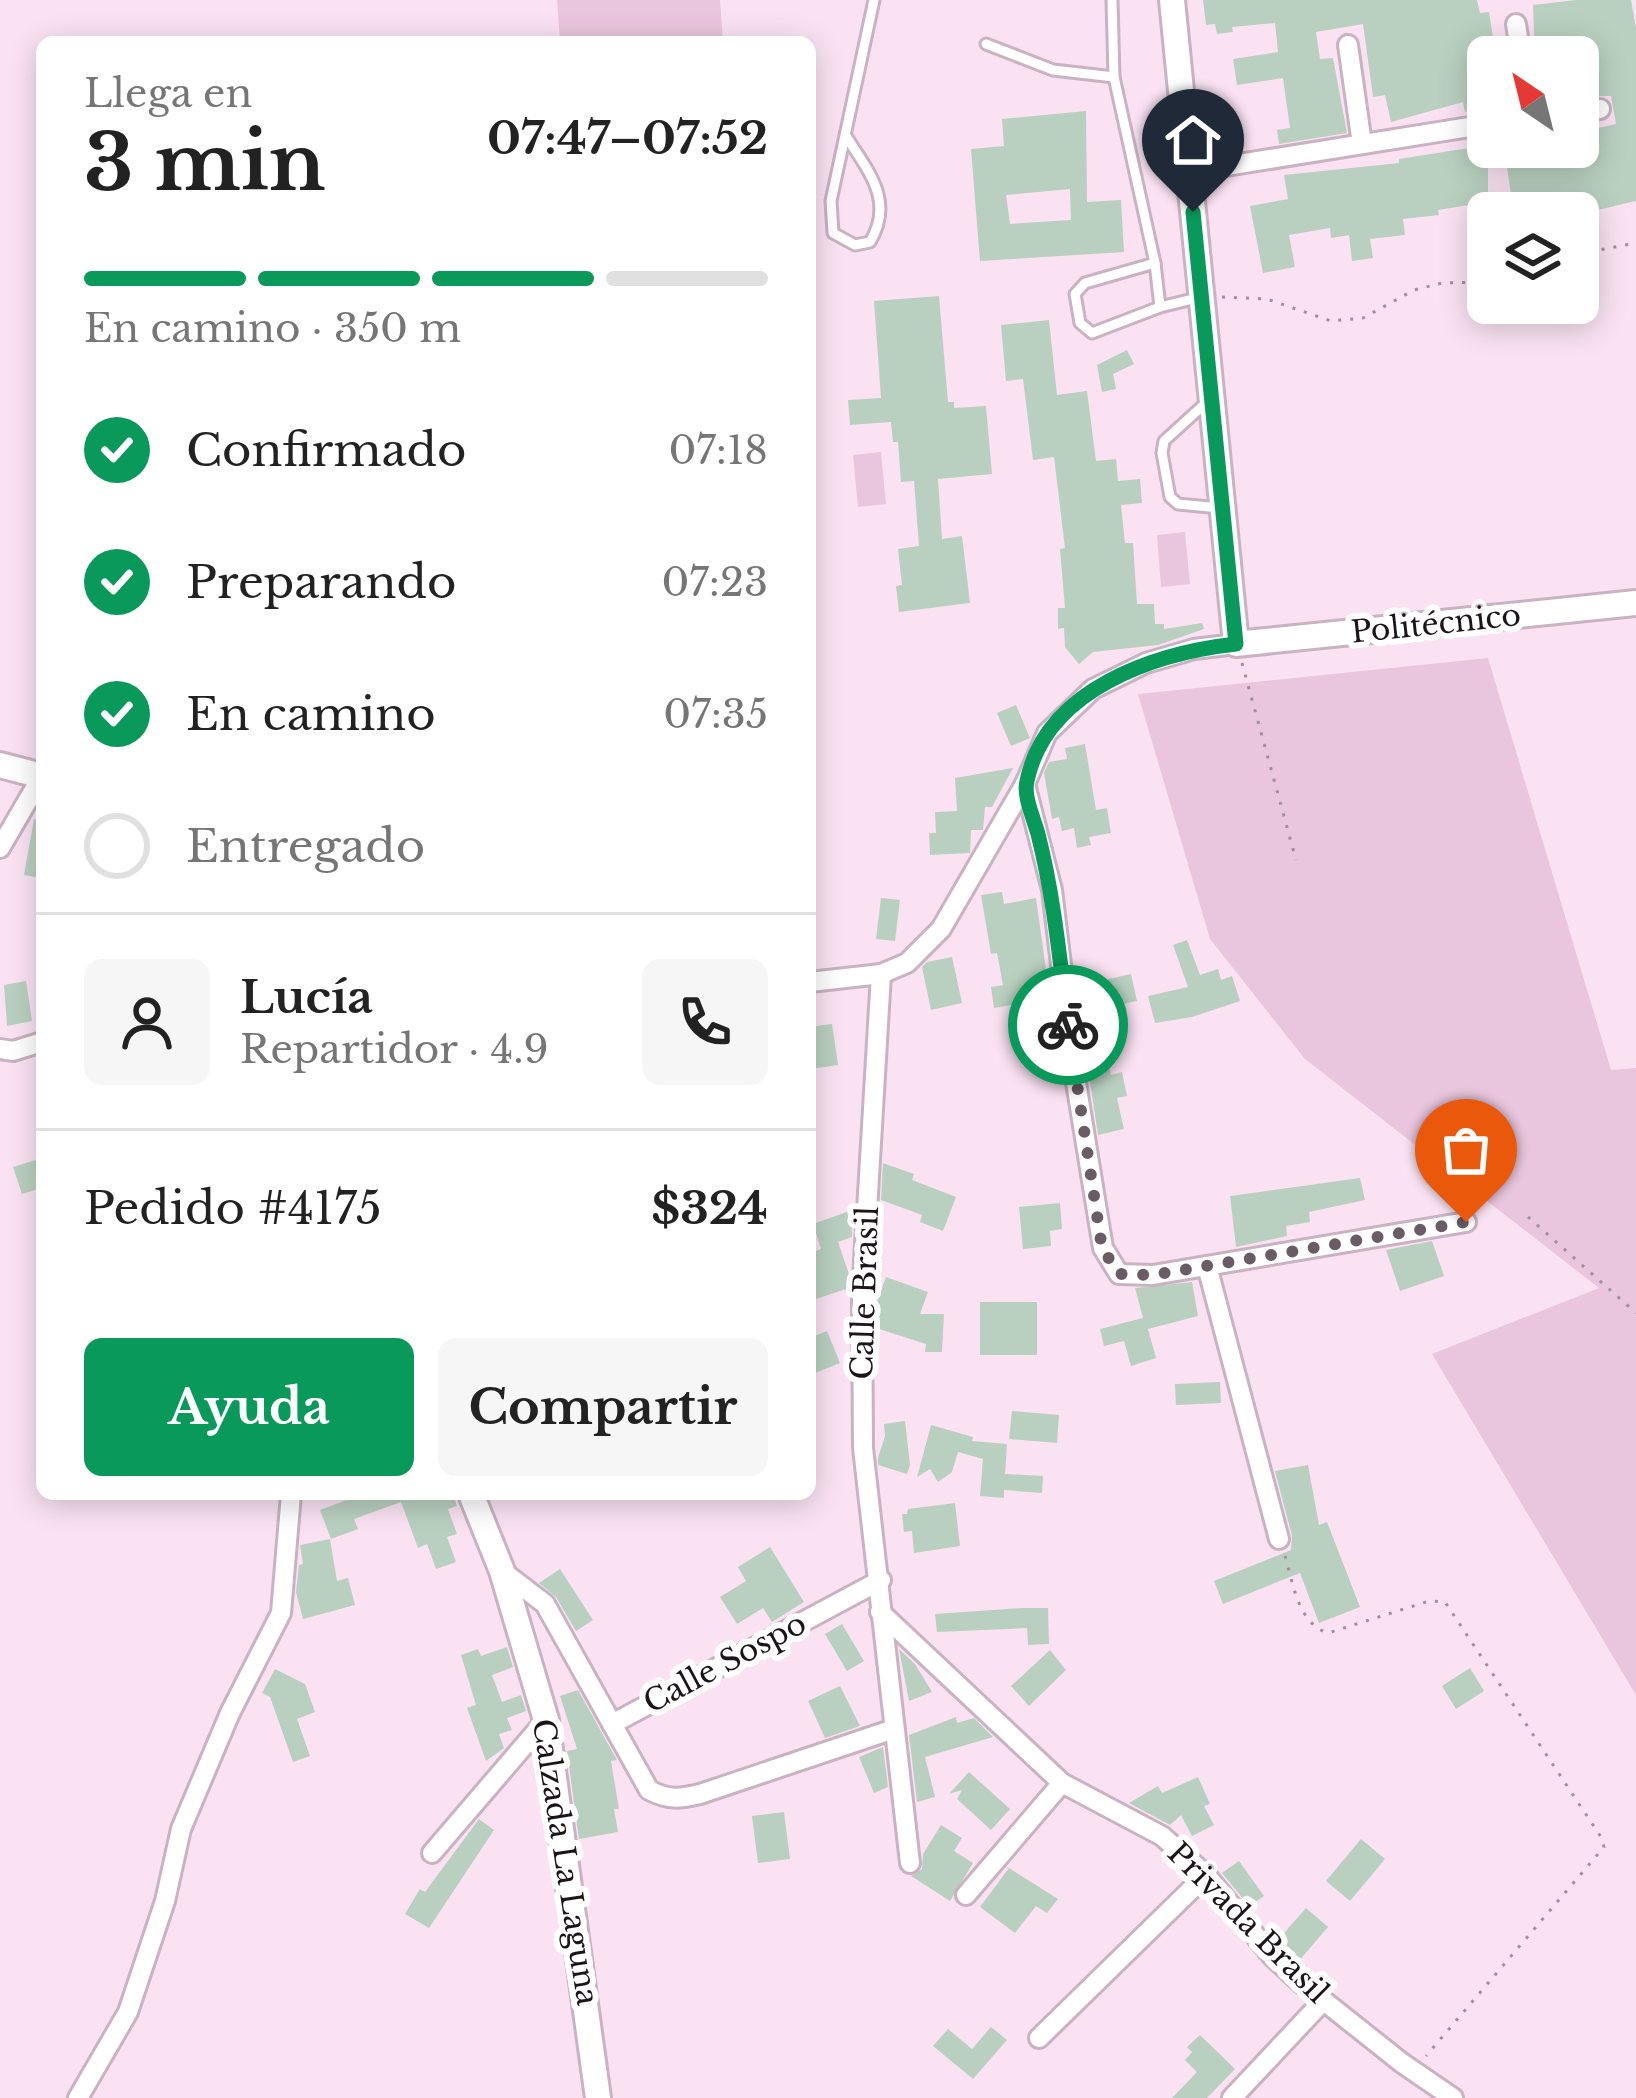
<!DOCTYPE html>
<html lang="es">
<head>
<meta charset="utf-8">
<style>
	body { margin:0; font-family:"Libre Baskerville",serif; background:#f6f6f6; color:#222; height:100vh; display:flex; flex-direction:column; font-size:45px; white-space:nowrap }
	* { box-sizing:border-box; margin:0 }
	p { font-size:39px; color:#767676 }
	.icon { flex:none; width:66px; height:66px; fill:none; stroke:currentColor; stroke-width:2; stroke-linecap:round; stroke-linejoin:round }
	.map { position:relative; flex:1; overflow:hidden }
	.drawer { position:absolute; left:36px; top:36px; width:780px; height:1464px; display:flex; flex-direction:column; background:#fff; border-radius:18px; box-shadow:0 6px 30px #0003 }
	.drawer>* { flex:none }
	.needle { width:78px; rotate:325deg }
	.fabs { position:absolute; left:1467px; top:36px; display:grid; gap:24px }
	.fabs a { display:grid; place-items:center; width:132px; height:132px; border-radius:18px; background:#fff; box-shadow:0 6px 30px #0003; font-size:60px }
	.pin { position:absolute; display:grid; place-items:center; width:102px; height:102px; color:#fff; margin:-123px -51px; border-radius:50% 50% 50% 0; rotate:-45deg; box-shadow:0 0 12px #0007 }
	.pin .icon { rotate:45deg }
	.courier { position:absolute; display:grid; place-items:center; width:120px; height:120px; margin:-60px; border:9px solid #09995a; border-radius:50%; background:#fff; color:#222; box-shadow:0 3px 15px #0007 }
	.summary em { font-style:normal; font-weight:700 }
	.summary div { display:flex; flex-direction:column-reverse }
	.summary { display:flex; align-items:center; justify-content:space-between; height:204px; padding:0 48px }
	h1 { font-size:78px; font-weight:700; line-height:90px }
	.bar { display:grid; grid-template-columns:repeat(4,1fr); gap:18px 12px; align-content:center; height:144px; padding:0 48px }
	.bar i { height:15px; border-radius:9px; background:#e0e0e0 }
	.bar .current { background:#09995a }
	.bar p { grid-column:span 4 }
	.line { display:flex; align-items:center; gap:30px; padding:0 48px; border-top:3px solid #e0e0e0 }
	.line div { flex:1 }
	.round { display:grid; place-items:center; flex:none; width:126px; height:126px; border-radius:18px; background:#f6f6f6 }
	ol { padding:0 48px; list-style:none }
	li { display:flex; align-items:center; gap:36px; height:132px }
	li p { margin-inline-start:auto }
	li .icon { padding:12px; border-radius:50%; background:#09995a; color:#fff; stroke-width:4 }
	li:last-child { color:#767676 }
	li i { width:66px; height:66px; border:6px solid #e0e0e0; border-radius:50% }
	.button { display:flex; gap:24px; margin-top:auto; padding:24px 48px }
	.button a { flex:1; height:138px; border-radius:18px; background:#09995a; color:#fff; font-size:48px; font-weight:700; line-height:138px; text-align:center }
	.button a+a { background:#f6f6f6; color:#222 }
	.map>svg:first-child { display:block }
</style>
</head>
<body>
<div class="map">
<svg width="1636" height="2098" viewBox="0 0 1636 2098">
	<rect width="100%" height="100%" fill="#fae2f2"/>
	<g fill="#e9c6dd">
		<polygon points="557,0 720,0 723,42 560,42"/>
		<polygon points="881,452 886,504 858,507 853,455"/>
		<polygon points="1185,532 1190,584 1161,587 1157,535"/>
		<polygon points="1488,658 1611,1070 1636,1068 1636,1695 1432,1354 1599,1288 1305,1059 1210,939 1138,694"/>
	</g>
	<g fill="#b9d0c0" fill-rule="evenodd">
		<polygon points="1203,0 1477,0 1480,13 1489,12 1494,44 1487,45 1488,108 1465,112 1463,102 1391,122 1385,95 1373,97 1363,24 1316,32 1320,59 1333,58 1347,133 1279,144 1277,130 1290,128 1283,78 1237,85 1233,59 1278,52 1275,23 1232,27 1233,32 1217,34 1215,24 1206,25"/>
		<polygon points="1576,0 1631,0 1636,28 1636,201 1585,213 1521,213 1520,207 1513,208 1504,147 1538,147 1539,154 1588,145 1585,131 1616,124 1611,96 1593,96 1591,65 1578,67 1578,57 1535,57 1533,5"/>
		<path d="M1086,111L1087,202L1121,200L1124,252L980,261L971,149L1004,146L1002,119ZM1070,189L1071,220L1010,224L1006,195Z"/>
		<polygon points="1488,145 1488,202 1438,210 1439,215 1403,219 1405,235 1370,239 1373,258 1352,261 1349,235 1331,238 1330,228 1289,235 1295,267 1263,273 1250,206 1288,199 1284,175 1399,163 1399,159"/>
		<polygon points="939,296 948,402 954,402 954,408 986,406 992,474 938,479 942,539 962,536 970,603 899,612 896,586 902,585 898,549 919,546 914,481 901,482 898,442 893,442 891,422 850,425 848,400 881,398 874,301"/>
		<polygon points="1049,320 1057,395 1087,391 1096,461 1116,459 1118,481 1140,479 1142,503 1121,505 1125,543 1133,543 1137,604 1154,604 1155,624 1164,624 1164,629 1202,623 1204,629 1158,645 1093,652 1079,664 1065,647 1064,628 1058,629 1058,608 1065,608 1060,549 1065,548 1054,457 1033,460 1023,379 1006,381 1001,325"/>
		<polygon points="1127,350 1134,364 1113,374 1116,389 1102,392 1097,365"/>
		<polygon points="1016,705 1030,738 1011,746 997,713"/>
		<polygon points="1085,744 1096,810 1107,808 1111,833 1089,837 1091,845 1077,848 1074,828 1062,831 1059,817 1052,819 1044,773 1049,762 1067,759 1065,748"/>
		<polygon points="1013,768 992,807 985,807 983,830 971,830 970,853 930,855 929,833 936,833 935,812 957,811 955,778"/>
		<polygon points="34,819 42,820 42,878 24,875"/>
		<polygon points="1002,892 1004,904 1036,898 1050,998 994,1008 991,987 1003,985 997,953 991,954 981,895"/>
		<polygon points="881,898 900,900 895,941 876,939"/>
		<polygon points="1187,940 1200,975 1218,969 1221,980 1232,976 1240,1001 1192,1017 1155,1023 1148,996 1188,987 1173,945"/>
		<polygon points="952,957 962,1003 931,1010 922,967 927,962"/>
		<polygon points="1131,974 1137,1001 1118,1005 1124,1035 1106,1039 1100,1010 1081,1014 1077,986"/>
		<polygon points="26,981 32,1021 7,1026 4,985"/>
		<polygon points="832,1024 838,1065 810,1069 810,1027"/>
		<polygon points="1105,1051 1111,1075 1122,1072 1127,1096 1117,1098 1124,1129 1098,1135 1086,1055"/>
		<polygon points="42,1158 42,1188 22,1194 13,1167"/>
		<polygon points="883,1163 914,1174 912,1180 956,1197 943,1231 920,1222 922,1215 881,1200"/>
		<polygon points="1360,1178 1365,1200 1309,1212 1310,1222 1286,1226 1287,1236 1236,1247 1230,1196"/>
		<polygon points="1060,1203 1062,1229 1050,1231 1051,1246 1023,1249 1019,1207"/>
		<polygon points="852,1210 852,1237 838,1242 850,1277 849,1288 810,1301 810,1253 821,1249 813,1224"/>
		<polygon points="1432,1241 1444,1276 1400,1291 1386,1250"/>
		<polygon points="886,1277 928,1292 920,1314 944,1314 942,1352 925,1352 926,1344 876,1328 876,1305"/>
		<polygon points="1192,1282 1198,1316 1148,1329 1156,1358 1131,1366 1124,1341 1104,1346 1100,1329 1143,1318 1135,1288"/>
		<rect x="980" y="1302" width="57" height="53"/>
		<polygon points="827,1331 840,1363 810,1375 810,1338"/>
		<polygon points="1220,1382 1221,1403 1176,1405 1175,1384"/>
		<polygon points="1012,1411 1059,1415 1057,1443 1009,1439"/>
		<polygon points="905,1421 910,1465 907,1474 878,1465 878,1458 885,1436 884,1424"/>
		<polygon points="931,1425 973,1437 972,1441 1007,1444 1005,1474 1043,1476 1042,1493 1004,1490 1004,1498 980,1496 983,1459 958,1452 952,1472 938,1482 930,1469 917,1477"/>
		<polygon points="1308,1465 1319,1525 1327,1522 1360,1607 1319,1623 1300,1573 1223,1604 1214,1581 1291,1550 1292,1536 1275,1471"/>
		<polygon points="362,1494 453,1494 457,1506 448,1509 457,1534 447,1537 456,1562 436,1569 427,1544 418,1548 401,1502 354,1519 358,1529 331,1539 320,1510"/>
		<polygon points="955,1503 960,1546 914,1553 912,1531 904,1532 902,1514 907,1514 908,1509"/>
		<polygon points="330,1539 337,1581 348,1578 355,1605 303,1619 296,1592 299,1565 303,1564 300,1545"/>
		<polygon points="770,1547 804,1602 772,1622 763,1608 737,1624 720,1597 746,1581 738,1567"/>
		<polygon points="560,1569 593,1620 576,1631 556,1597 539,1583"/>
		<polygon points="1022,1608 1048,1608 1049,1644 1028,1645 1027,1628 937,1632 935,1614"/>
		<polygon points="842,1624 864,1661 847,1671 825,1634"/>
		<polygon points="507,1647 513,1667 492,1675 502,1702 521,1695 526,1711 507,1718 512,1730 499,1734 504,1748 486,1761 467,1708 476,1705 461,1655 478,1649 481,1656"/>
		<polygon points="899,1649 915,1664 932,1692 909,1701"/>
		<polygon points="1050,1650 1066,1670 1029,1706 1011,1686"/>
		<polygon points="1470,1668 1484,1691 1456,1709 1442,1686"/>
		<polygon points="275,1669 305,1684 315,1712 297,1719 310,1756 293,1762 270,1697 262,1693"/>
		<polygon points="840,1686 860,1726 825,1738 808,1701"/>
		<polygon points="578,1690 617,1760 611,1761 619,1809 614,1809 618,1832 579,1839 567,1751 577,1749 560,1696"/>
		<polygon points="956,1717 957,1723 974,1718 993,1737 925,1757 935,1797 917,1802 909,1735"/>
		<polygon points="883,1747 888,1787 874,1793 859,1757"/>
		<polygon points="969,1772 1010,1809 991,1830 957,1799 962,1790 949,1794"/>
		<polygon points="1198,1777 1210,1804 1204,1806 1214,1825 1192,1836 1181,1815 1170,1825 1129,1803 1158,1786 1162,1793"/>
		<polygon points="784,1812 790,1859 758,1863 752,1816"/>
		<polygon points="479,1819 494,1830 429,1928 405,1914 420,1889 425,1892"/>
		<polygon points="941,1825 962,1838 954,1851 973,1863 950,1901 911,1876 922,1869 923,1854"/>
		<polygon points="1361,1839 1385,1859 1350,1901 1326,1881"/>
		<polygon points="1239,1861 1264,1896 1249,1906 1222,1873"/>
		<polygon points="1009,1868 1058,1899 1047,1913 1036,1906 1015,1933 980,1907"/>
		<polygon points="1306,1908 1328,1927 1298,1962 1277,1941"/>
		<polygon points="991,2027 1007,2040 973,2079 933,2046 948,2029 972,2049"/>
		<polygon points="1200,2035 1235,2069 1207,2098 1172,2098 1197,2072 1185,2060 1192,2052 1187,2047"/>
	</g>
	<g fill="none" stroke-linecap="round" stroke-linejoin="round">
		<g stroke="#c9b2c1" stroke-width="15">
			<g id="lane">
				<polyline points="1112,0 1114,77 1155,263 1160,307 1201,297"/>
				<polyline points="986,44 1053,70 1114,77"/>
				<path d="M846,136C868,171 895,201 870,242L855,245L833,233L831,201L874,0"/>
				<polyline points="1155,263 1085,283 1075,294 1080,323 1092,333 1160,307"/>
				<polyline points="1208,401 1164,441 1162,453 1170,497 1178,504 1220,508"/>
			</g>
		</g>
		<g stroke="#c9b2c1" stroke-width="24">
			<g id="street">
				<polyline points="1516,24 1521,57"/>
				<polyline points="1348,45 1362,144"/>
				<polyline points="1578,111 1600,109"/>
				<polyline points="1189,172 1488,124"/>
				<polyline points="1025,784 1052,890 1073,1064 1103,1248 1119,1274 1153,1275 1466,1222"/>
				<polyline points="0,848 42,776"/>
				<polyline points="881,974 862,1295 863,1448 910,1863"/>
				<polyline points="810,982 881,974 907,963 941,929 1025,784 1047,733 1093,689 1146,663 1194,649 1236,644"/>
				<polyline points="0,1049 13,1051 42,1042"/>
				<polyline points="1207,1266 1279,1539"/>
				<path d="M502,1571L545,1604L649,1790C668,1800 679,1799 700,1794L894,1729"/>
				<polyline points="880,1612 1062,1783 1162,1836 1206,1875 1272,1956 1300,1982 1402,2063 1453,2098"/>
				<polyline points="612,1724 881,1580"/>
				<polyline points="432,1853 546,1720"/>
				<polyline points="966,1895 1062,1783"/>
				<polyline points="1039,2038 1206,1875"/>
				<polyline points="78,2098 128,2012 165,1901 181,1829 230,1713 281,1613 291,1494"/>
				<polyline points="1232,2098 1323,2001"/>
			</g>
		</g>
		<g stroke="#c9b2c1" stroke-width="30">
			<g id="secondary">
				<polyline points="1172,0 1236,644 1636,603"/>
				<polyline points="0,765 42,776"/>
				<polyline points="471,1494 502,1571 546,1720 598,2098"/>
			</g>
		</g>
		<g stroke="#a08f9a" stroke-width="3" stroke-dasharray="3 9" stroke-linecap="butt">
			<polyline points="1578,254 1636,243"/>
			<polyline points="1222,297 1267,299 1331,321 1363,318 1414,290 1442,283 1488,282"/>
			<polyline points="1242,663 1296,860"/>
			<polyline points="1528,1217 1636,1313"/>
			<path d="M1285,1556C1293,1583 1298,1624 1328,1633L1429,1601L1445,1602L1601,1837L1604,1847L1426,2056"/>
		</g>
		<use href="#lane" stroke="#fff" stroke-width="9"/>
		<use href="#street" stroke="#fff" stroke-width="18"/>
		<use href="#secondary" stroke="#fff" stroke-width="24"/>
	</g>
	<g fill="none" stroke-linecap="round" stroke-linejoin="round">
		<polyline stroke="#6a5c65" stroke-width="12" stroke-dasharray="0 21.6" points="1068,1025 1102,1248 1119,1274 1153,1275 1466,1222"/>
		<path stroke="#09995a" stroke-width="15" d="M1068,1025C1060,961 1054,897 1038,834C1034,819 1023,796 1027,781C1046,689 1155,653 1236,644L1193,212"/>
	</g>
	<g text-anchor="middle" stroke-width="12" stroke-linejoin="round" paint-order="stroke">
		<g font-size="30" fill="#1c1419" stroke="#fff">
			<text transform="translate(1436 624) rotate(-6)" y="10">Politécnico</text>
			<text transform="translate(865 1293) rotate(-88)" y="10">Calle Brasil</text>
			<text transform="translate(725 1663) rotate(-28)" y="10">Calle Sospo</text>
			<text transform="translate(565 1862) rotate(81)" y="10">Calzada La Laguna</text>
			<text transform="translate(1248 1923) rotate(45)" y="10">Privada Brasil</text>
		</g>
	</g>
</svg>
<div class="fabs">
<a><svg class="needle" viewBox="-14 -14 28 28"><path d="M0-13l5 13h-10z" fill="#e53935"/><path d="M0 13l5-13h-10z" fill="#767676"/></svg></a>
<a><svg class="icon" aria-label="layers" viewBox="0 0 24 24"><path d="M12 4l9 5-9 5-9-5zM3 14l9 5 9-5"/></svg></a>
</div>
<div class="pin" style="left:1466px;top:1222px;background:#ea580c"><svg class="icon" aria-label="bag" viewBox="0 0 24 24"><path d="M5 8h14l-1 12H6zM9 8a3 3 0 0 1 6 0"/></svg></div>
<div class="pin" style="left:1193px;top:212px;background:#1f2937"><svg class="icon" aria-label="home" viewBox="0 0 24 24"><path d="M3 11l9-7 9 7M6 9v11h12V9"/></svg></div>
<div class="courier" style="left:1068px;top:1025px"><svg class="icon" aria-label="bike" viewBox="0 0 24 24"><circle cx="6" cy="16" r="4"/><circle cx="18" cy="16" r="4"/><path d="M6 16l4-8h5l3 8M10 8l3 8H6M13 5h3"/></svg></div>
<section class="drawer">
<div class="summary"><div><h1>3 min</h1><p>Llega en</p></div><em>07:47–07:52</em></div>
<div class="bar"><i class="current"></i><i class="current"></i><i class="current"></i><i></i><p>En camino · 350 m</p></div>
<ol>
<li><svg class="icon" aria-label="check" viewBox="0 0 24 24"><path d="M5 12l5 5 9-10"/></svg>Confirmado<p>07:18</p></li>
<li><svg class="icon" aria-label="check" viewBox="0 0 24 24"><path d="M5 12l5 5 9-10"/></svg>Preparando<p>07:23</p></li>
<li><svg class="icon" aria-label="check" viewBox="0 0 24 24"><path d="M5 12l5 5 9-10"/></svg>En camino<p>07:35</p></li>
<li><i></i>Entregado</li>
</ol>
<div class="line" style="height:216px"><a class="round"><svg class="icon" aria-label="person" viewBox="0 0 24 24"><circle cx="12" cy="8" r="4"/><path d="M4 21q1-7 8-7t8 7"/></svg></a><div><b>Lucía</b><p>Repartidor · 4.9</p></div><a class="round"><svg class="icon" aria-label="phone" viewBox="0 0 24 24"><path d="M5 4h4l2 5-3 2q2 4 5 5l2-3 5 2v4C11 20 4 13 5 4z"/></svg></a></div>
<div class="line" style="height:156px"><div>Pedido #4175</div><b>$324</b></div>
<div class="button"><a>Ayuda</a><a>Compartir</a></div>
</section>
</div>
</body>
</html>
